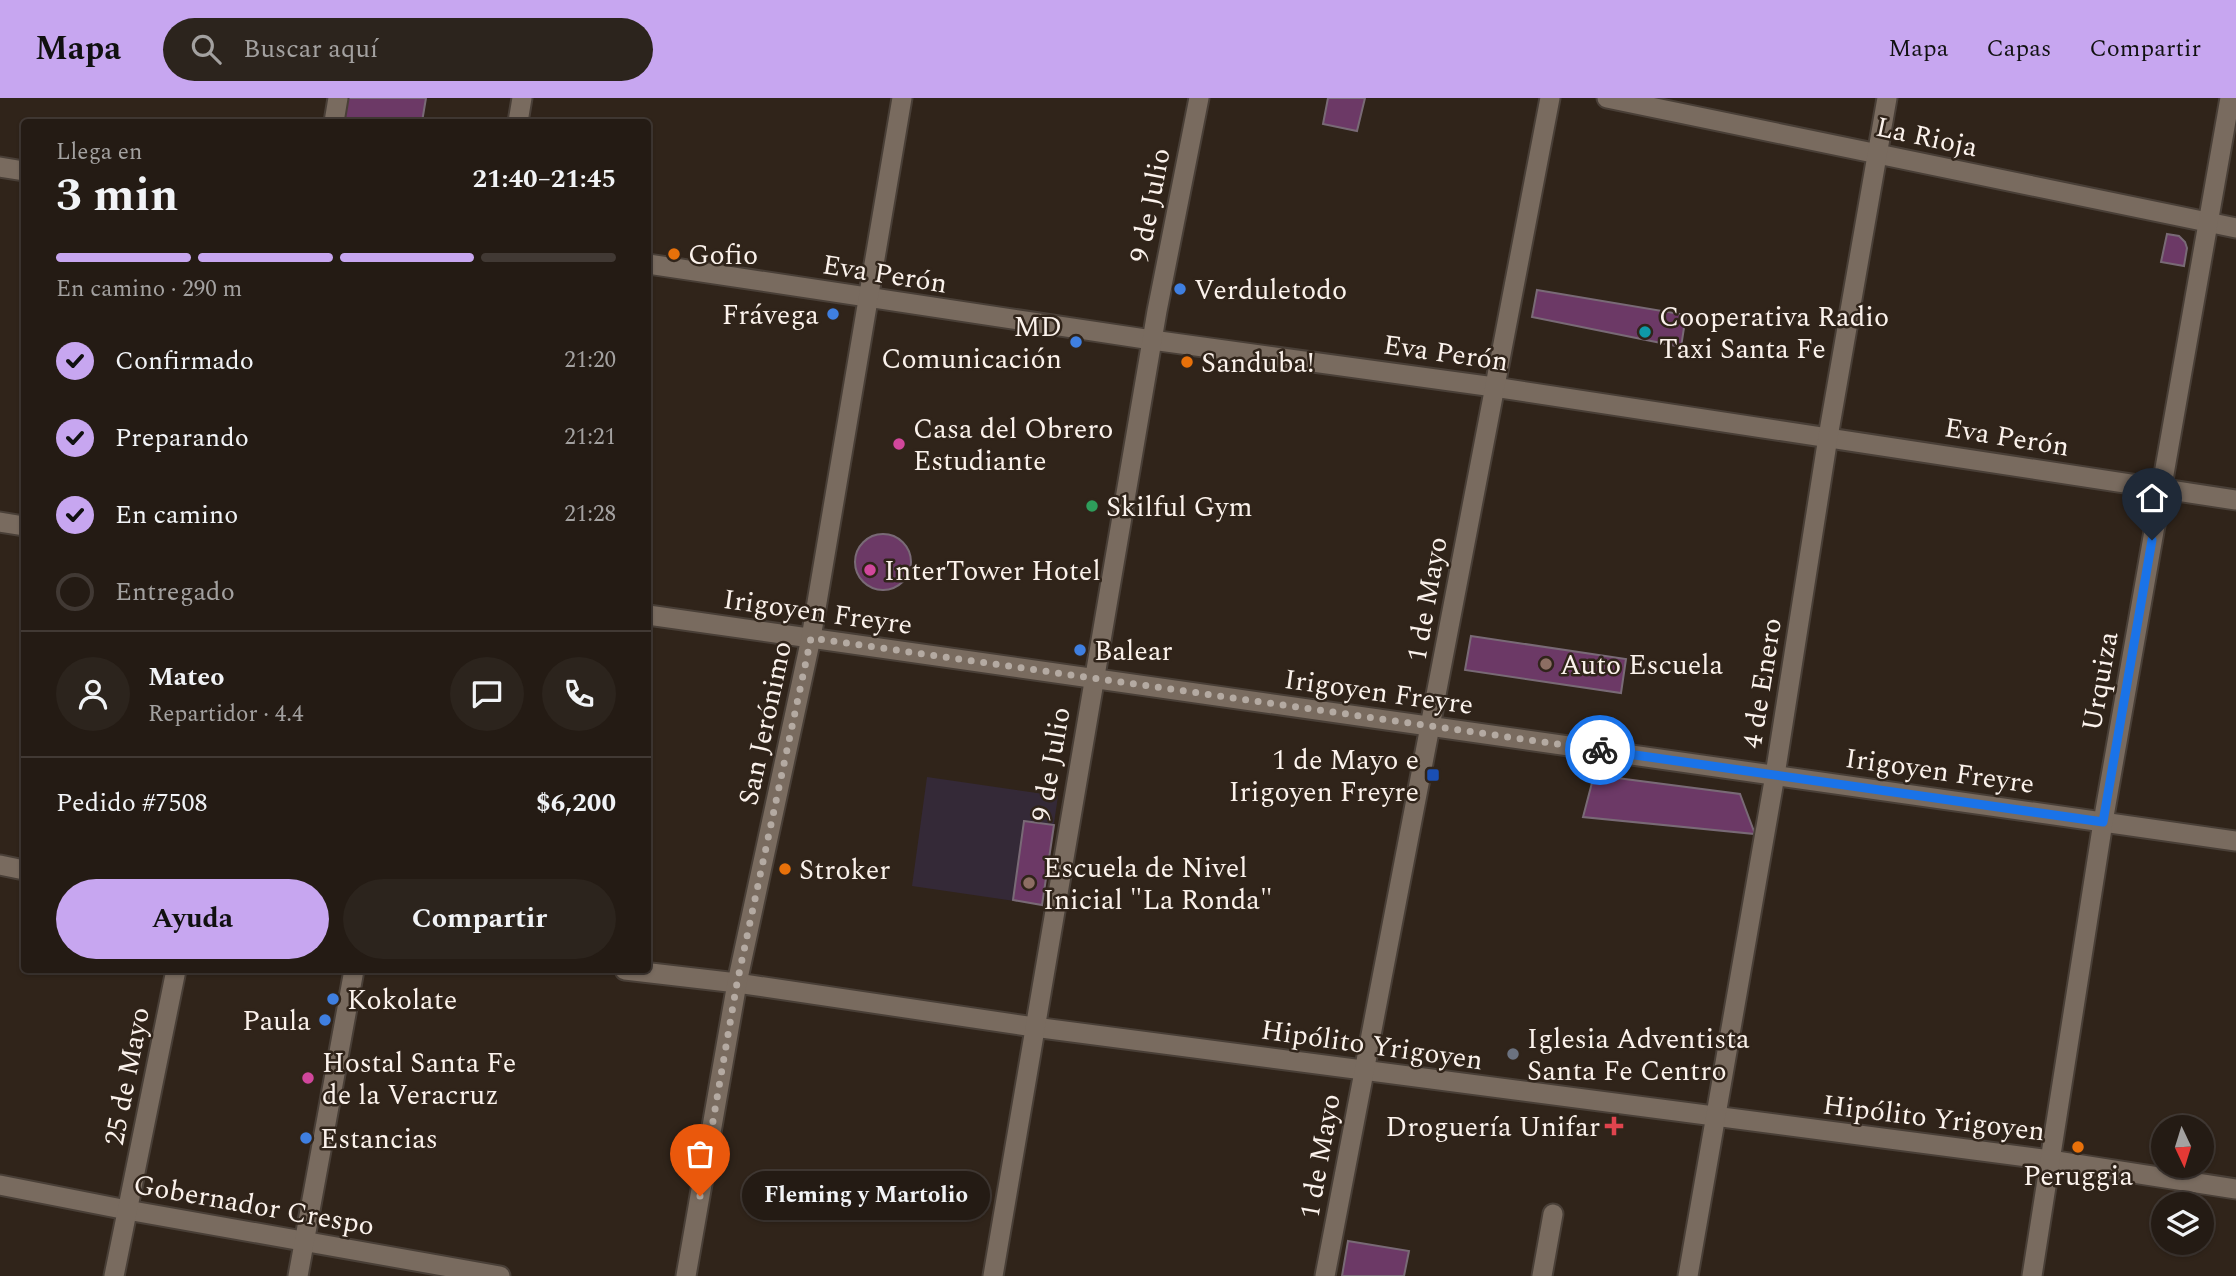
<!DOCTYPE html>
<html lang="es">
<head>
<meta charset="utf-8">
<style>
	body { margin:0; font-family:Spectral,serif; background:#2c241d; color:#f1f3f6; height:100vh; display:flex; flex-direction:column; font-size:26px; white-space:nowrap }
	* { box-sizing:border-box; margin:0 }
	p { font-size:23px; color:#a3a1a0 }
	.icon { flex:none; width:38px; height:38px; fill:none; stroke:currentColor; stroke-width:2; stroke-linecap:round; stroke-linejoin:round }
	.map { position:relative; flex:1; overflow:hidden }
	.side { position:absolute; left:21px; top:21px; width:630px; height:854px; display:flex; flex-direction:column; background:#241b14; border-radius:7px; box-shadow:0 2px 5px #0004,0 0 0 2px #413934 }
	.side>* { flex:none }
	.needle { width:46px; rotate:176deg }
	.buttons { position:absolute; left:2151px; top:1017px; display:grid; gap:14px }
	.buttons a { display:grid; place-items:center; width:63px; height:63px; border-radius:50%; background:#241b14; box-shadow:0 2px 5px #0004,0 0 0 2px #413934; font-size:35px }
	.pin { position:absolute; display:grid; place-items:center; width:60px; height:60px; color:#fff; margin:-72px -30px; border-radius:50% 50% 50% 0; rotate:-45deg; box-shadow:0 0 7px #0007 }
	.pin .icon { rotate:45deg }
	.courier { position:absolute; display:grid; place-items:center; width:70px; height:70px; margin:-35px; border:5px solid #1a73e8; border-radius:50%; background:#fff; color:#222; box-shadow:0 2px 9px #0007 }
	.bubble { position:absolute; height:49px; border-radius:24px; background:#241b14; box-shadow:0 2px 5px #0004,0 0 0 2px #413934; font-size:23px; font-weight:700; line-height:49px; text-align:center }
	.head em { font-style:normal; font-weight:700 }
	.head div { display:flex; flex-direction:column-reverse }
	.head { display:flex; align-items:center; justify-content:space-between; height:119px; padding:0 35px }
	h1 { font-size:46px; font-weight:700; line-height:52px }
	.bar { display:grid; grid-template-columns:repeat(4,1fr); gap:10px 7px; align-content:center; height:84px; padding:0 35px }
	.bar i { height:9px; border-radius:5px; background:#413934 }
	.bar .current { background:#c7a6f0 }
	.bar p { grid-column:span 4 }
	.line { display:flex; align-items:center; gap:18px; padding:0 35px; border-top:2px solid #413934 }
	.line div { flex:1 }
	.round { display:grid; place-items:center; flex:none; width:74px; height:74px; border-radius:37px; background:#2c241d }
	ol { padding:0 35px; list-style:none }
	li { display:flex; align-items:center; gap:21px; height:77px }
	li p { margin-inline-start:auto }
	li .icon { padding:7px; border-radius:50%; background:#c7a6f0; color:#111; stroke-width:4 }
	li:last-child { color:#a3a1a0 }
	li i { width:38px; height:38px; border:4px solid #413934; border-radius:50% }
	.button { display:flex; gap:14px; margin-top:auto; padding:14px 35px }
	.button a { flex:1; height:80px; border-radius:42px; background:#c7a6f0; color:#111; font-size:28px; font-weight:700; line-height:80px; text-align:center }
	.button a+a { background:#2c241d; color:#f1f3f6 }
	header { display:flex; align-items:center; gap:42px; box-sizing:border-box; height:98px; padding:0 35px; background:#c7a6f0; color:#111 }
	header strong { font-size:33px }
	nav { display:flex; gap:38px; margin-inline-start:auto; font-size:24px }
	.search { width:490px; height:63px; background:#2c241d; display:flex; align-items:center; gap:18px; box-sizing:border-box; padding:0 24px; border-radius:38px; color:#a3a1a0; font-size:26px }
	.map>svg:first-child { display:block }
</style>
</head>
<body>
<header>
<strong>Mapa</strong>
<div class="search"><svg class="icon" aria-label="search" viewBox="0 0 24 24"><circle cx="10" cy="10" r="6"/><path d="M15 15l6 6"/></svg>Buscar aquí</div>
<nav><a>Mapa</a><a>Capas</a><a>Compartir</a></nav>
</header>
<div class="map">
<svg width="2236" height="1178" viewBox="0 0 2236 1178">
	<rect width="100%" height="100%" fill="#30241a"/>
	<polygon fill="#342937" points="927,679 1058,698 1042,807 912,788"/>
	<g fill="#6c3966" stroke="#796a76" stroke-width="2">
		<polygon points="347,0 426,0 422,24 343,24"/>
		<polygon points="1328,0 1365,0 1357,33 1323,26"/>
		<polygon points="2167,136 2179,138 2185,144 2187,150 2184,168 2161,164"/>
		<polygon points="1537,192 1686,217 1681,249 1532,219"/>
		<circle cx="883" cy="464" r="28"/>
		<polygon points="1471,538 1626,561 1621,595 1465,572"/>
		<polygon points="1594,677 1740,696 1755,736 1583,719"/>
		<polygon points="1024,723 1054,727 1042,807 1013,802"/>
		<polygon points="1348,1143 1409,1153 1404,1178 1342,1178"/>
	</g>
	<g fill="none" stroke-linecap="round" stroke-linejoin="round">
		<g stroke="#493f37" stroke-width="23">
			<g id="street">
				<polyline points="1607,0 2236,130"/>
				<polyline points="334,24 338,0"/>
				<polyline points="518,24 522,0"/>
				<polyline points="0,69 24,73"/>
				<polyline points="648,166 1152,242 1494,289 2236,402"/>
				<polyline points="0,424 24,428"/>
				<polyline points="648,517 2236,743"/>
				<polyline points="0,767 24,772"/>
				<polyline points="625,872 737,885 1034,929 2050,1062 2236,1091"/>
				<polyline points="0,1087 127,1112 500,1178"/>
				<polyline points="114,1178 176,872"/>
				<polyline points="298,1178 354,872"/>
				<polyline points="686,1178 737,885 811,540 902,0"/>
				<polyline points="993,1178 1157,213 1199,0"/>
				<polyline points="1325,1178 1550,0"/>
				<polyline points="1542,1178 1553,1116"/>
				<polyline points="1688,1178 1775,677 1828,339 1887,0"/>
				<polyline points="2032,1178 2103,724 2230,0"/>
			</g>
		</g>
		<use href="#street" stroke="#796b5f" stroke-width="19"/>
	</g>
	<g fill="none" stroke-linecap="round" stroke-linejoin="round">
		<polyline stroke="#b4aaa2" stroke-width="7" stroke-dasharray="0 12.6" points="700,1098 737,885 811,540 1600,652"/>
		<polyline stroke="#1a73e8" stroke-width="9" points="1600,652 2103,724 2152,442"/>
	</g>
	<g fill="#e8710a" stroke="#30241a" stroke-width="2.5">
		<circle cx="674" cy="156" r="7"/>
		<circle cx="1187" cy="264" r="7"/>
		<circle cx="785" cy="771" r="7"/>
		<circle cx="2078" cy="1049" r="7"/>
	</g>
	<g fill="#3f7fe0" stroke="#30241a" stroke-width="2.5">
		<circle cx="1180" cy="191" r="7"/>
		<circle cx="833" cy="216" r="7"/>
		<circle cx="1076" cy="244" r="7"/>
		<circle cx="1080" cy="552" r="7"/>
		<circle cx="333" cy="901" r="7"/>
		<circle cx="325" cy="922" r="7"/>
		<circle cx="306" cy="1040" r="7"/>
	</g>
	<circle fill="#0f9aa8" stroke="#30241a" stroke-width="2.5" cx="1645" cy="234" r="7"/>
	<g fill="#d1479c" stroke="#30241a" stroke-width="2.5">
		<circle cx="899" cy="346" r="7"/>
		<circle cx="870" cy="472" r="7"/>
		<circle cx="308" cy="980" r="7"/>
	</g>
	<circle fill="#2e9e5b" stroke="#30241a" stroke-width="2.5" cx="1092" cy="408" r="7"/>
	<g fill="#8d6e63" stroke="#30241a" stroke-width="2.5">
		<circle cx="1546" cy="566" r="7"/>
		<circle cx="1029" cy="785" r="7"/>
	</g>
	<rect fill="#1a4fb4" stroke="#30241a" stroke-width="2.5" x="1426" y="670" width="14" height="14" rx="3.5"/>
	<circle fill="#6b7280" stroke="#30241a" stroke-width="2.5" cx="1513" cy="956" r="7"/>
	<path fill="#e0444e" stroke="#30241a" stroke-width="2.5" d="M1610.5 1017.5h7v7h7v7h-7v7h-7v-7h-7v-7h7z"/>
	<g text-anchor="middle" stroke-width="5" stroke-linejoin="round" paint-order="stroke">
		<g font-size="28" fill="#fbf2ec" stroke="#30241a">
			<text transform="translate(1927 38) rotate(12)" y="10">La Rioja</text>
			<text transform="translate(1149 107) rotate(-79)" y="10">9 de Julio</text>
			<text transform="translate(885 175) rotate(9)" y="10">Eva Perón</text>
			<text transform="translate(1446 254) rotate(8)" y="10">Eva Perón</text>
			<text transform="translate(2007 338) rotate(9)" y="10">Eva Perón</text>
			<text transform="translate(1426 501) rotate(-80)" y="10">1 de Mayo</text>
			<text transform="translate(818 513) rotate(8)" y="10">Irigoyen Freyre</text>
			<text transform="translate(2099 583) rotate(-80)" y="10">Urquiza</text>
			<text transform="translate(1761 585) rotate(-81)" y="10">4 de Enero</text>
			<text transform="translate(1379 593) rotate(8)" y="10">Irigoyen Freyre</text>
			<text transform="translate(764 625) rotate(-78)" y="10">San Jerónimo</text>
			<text transform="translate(1050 666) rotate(-80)" y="10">9 de Julio</text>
			<text transform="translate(1940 672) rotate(8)" y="10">Irigoyen Freyre</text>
			<text transform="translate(1372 946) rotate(8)" y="10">Hipólito Yrigoyen</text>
			<text transform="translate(126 978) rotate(-79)" y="10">25 de Mayo</text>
			<text transform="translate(1934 1019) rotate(7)" y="10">Hipólito Yrigoyen</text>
			<text transform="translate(1319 1058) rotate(-80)" y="10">1 de Mayo</text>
			<text transform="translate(254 1106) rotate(10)" y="10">Gobernador Crespo</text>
		</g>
		<g font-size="28" fill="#fbf2ec" stroke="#30241a" text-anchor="start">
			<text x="688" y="166">Gofio</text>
			<text x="1194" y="201">Verduletodo</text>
			<text x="819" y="226" text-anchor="end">Frávega</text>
			<text x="1659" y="228">Cooperativa Radio<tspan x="1659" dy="32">Taxi Santa Fe</tspan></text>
			<text x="1062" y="238" text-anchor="end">MD<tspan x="1062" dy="32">Comunicación</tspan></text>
			<text x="1201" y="274">Sanduba!</text>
			<text x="913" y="340">Casa del Obrero<tspan x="913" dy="32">Estudiante</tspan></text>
			<text x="1106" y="418">Skilful Gym</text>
			<text x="884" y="482">InterTower Hotel</text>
			<text x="1094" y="562">Balear</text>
			<text x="1560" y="576">Auto Escuela</text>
			<text x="1419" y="671" text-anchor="end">1 de Mayo e<tspan x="1419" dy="32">Irigoyen Freyre</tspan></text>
			<text x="1043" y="779">Escuela de Nivel<tspan x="1043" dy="32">Inicial "La Ronda"</tspan></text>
			<text x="799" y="781">Stroker</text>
			<text x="347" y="911">Kokolate</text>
			<text x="311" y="932" text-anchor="end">Paula</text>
			<text x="1527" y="950">Iglesia Adventista<tspan x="1527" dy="32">Santa Fe Centro</tspan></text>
			<text x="322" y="974">Hostal Santa Fe<tspan x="322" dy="32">de la Veracruz</tspan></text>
			<text x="1600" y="1038" text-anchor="end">Droguería Unifar</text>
			<text x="320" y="1050">Estancias</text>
			<text x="2078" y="1087" text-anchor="middle">Peruggia</text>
		</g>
	</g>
</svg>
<div class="buttons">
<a><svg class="needle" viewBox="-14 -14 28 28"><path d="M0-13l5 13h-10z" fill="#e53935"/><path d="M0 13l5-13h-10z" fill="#a3a1a0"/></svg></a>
<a><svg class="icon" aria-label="layers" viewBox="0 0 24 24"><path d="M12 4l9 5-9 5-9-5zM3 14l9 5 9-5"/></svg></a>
</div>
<div class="pin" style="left:700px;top:1098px;background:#ea580c"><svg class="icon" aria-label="bag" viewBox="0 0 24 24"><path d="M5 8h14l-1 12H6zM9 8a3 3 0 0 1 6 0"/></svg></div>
<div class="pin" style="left:2152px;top:442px;background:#1f2937"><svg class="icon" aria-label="home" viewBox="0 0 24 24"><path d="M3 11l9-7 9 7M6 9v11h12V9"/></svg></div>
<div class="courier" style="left:1600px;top:652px"><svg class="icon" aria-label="bike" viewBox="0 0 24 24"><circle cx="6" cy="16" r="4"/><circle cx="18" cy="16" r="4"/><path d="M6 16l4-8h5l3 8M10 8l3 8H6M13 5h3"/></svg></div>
<div class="bubble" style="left:742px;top:1073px;width:248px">Fleming y Martolio</div>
<section class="side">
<div class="head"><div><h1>3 min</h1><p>Llega en</p></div><em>21:40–21:45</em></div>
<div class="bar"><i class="current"></i><i class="current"></i><i class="current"></i><i></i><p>En camino · 290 m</p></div>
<ol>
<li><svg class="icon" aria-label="check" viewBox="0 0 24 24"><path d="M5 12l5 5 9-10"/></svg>Confirmado<p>21:20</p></li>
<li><svg class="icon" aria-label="check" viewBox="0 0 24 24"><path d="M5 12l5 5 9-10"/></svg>Preparando<p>21:21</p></li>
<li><svg class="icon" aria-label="check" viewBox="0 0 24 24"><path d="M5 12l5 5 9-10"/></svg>En camino<p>21:28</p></li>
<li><i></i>Entregado</li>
</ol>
<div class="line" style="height:126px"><a class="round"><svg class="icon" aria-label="person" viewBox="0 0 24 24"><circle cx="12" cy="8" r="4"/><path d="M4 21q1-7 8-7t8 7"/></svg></a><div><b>Mateo</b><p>Repartidor · 4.4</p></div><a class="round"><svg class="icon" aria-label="chat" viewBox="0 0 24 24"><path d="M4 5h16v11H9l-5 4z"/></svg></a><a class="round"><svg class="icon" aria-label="phone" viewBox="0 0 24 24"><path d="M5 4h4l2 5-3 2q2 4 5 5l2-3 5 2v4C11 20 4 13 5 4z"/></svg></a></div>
<div class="line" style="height:91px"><div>Pedido #7508</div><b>$6,200</b></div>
<div class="button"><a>Ayuda</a><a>Compartir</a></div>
</section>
</div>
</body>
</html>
